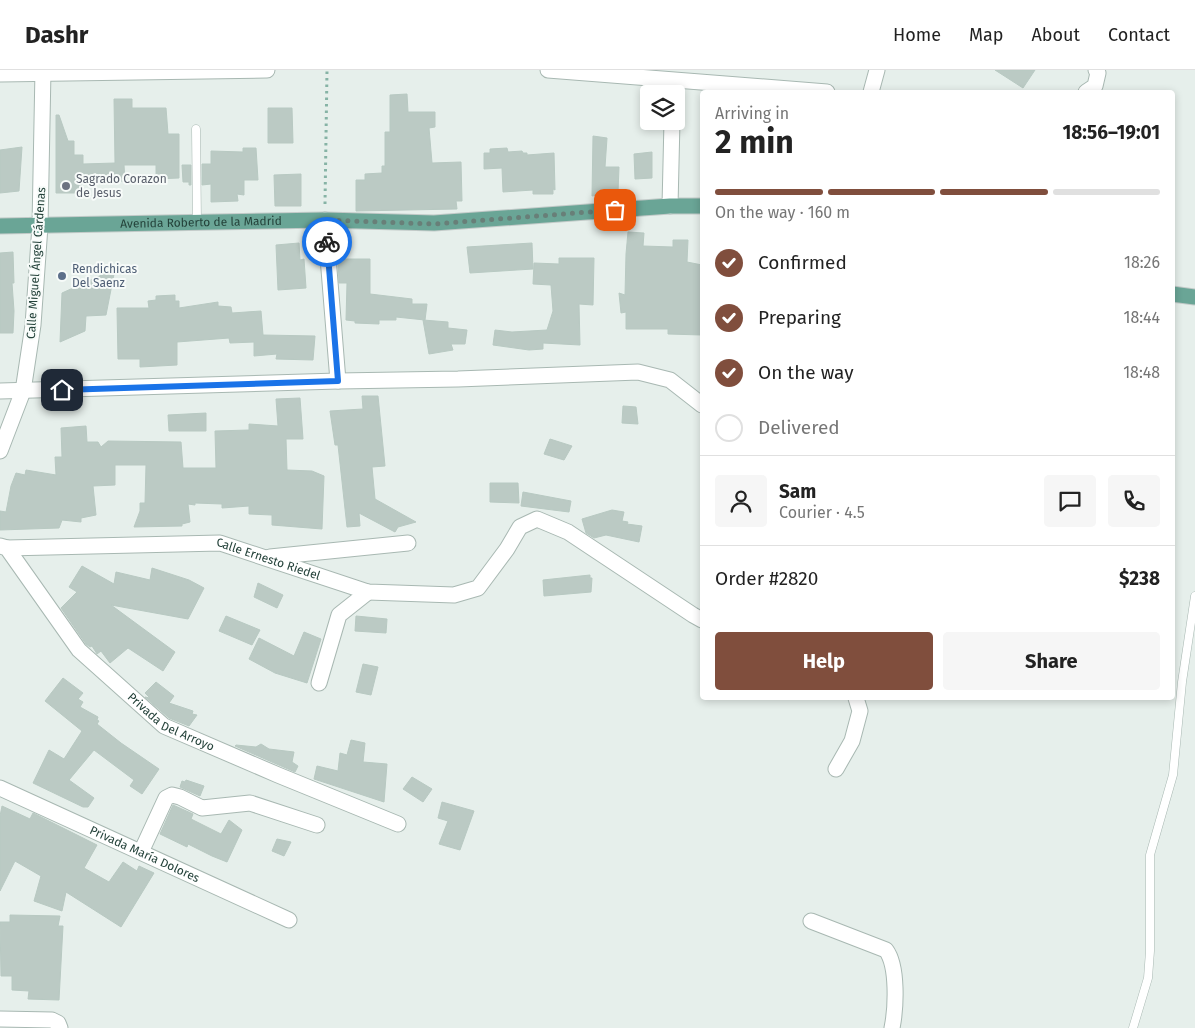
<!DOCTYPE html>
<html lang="en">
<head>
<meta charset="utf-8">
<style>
	body { margin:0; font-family:"Fira Sans",sans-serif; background:#f6f6f6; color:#222; height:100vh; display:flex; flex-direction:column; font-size:19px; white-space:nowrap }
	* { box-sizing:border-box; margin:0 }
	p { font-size:16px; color:#767676 }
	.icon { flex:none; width:28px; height:28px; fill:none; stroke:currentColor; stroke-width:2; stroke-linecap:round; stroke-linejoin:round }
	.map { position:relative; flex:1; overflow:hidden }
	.drawer { position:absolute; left:700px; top:20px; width:475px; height:610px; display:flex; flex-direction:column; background:#fff; border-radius:5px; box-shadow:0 2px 8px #0003 }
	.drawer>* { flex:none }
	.tools { position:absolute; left:640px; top:15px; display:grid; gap:10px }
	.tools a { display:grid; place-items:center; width:45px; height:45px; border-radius:5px; background:#fff; box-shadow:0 2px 8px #0003; font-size:25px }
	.pin { position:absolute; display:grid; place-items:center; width:42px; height:42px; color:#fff; margin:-21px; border-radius:10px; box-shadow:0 2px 8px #0006 }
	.courier { position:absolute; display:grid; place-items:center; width:50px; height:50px; margin:-25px; border:4px solid #1a73e8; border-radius:50%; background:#fff; color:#222; box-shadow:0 1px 6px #0007 }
	.headline em { font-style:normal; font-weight:700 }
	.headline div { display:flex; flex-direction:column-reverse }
	.headline { display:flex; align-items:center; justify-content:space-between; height:85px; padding:0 15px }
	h1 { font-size:32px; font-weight:700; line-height:38px }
	.bar { display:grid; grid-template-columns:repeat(4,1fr); gap:8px 5px; align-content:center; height:60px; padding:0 15px }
	.bar i { height:6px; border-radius:4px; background:#e0e0e0 }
	.bar .selected { background:#804e3d }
	.bar p { grid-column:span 4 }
	.line { display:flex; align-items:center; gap:12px; padding:0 15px; border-top:1px solid #e0e0e0 }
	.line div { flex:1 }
	.round { display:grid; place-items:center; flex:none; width:52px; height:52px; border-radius:5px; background:#f6f6f6 }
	ol { padding:0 15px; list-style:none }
	li { display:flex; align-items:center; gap:15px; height:55px }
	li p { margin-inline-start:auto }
	li .icon { padding:5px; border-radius:50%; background:#804e3d; color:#fff; stroke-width:4 }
	li:last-child { color:#767676 }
	li i { width:28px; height:28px; border:2px solid #e0e0e0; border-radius:50% }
	.primary-button { display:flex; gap:10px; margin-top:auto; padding:10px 15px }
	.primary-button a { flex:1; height:58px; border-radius:5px; background:#804e3d; color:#fff; font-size:20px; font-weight:700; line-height:58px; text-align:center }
	.primary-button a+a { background:#f6f6f6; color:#222 }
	header { display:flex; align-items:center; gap:30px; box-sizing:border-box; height:70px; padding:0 25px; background:#fff; border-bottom:1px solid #e0e0e0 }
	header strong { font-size:24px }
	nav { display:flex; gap:28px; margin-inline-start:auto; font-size:18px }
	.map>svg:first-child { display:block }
</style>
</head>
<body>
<header>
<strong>Dashr</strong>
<nav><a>Home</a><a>Map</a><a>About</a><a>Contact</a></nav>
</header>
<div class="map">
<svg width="1195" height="958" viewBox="0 0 1195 958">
	<rect width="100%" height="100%" fill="#e6efeb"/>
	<g fill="#bbcac4" stroke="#b8c9c2">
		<polygon points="995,0 1035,0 1023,18"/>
		<polygon points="407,24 408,42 435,42 435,57 429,58 432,93 461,92 462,131 456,131 457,139 356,141 356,110 365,110 365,104 382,103 382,96 385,96 385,62 390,62 390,25"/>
		<polygon points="114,29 132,29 132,38 166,38 168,64 179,64 179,108 156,109 156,95 124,95 125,111 81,112 81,123 56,123 56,45 59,45 68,71 74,71 74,85 83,85 83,94 115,93"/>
		<polygon points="268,38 292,38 293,73 268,73"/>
		<polygon points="593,66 607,68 605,97 619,97 618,122 592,126"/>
		<polygon points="22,77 19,121 0,123 0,80"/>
		<polygon points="243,78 256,78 258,110 244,110 244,125 237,124 238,131 211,132 211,114 202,115 202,94 211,94 211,81 243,82"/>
		<polygon points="507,78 508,82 522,81 523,83 527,83 527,85 554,83 555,120 553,119 553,124 533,124 533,120 503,122 502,98 484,99 484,83 490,83 490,79"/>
		<polygon points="652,82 652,108 635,109 634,84"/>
		<polygon points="182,95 191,95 191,115 189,115 189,112 183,112"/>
		<polygon points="301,104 301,136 275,136 274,105"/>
		<polygon points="628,162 644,163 643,176 673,177 673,170 688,170 687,192 702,195 702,265 668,264 668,259 626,259 626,242 621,243 619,223 625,225 626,184"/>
		<polygon points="299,173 300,190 304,189 306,218 278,220 276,175"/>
		<polygon points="532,173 533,199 470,203 467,177"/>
		<polygon points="13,182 14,213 12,213 14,241 13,263 0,263 0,183"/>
		<polygon points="559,188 594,188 593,235 579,234 580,275 543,273 543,279 529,280 493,275 495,260 512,262 547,260 553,241 551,215 533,214 534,193 559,194"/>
		<polygon points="338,189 370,189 370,224 412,229 412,234 427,234 425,250 396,247 396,250 379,250 379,254 355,253 355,251 346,250 347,213 339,213"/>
		<polygon points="115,199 106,245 86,246 85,261 60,272 62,223"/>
		<polygon points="175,225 175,231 179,231 179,238 218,232 218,236 231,237 232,243 261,241 263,265 315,266 313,290 276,289 277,284 254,286 254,272 230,273 229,268 177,272 177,295 140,297 140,289 118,289 117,238 149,238 148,231 156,230 156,226"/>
		<polygon points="423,250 448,252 448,258 467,260 465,274 451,274 453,280 429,284"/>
		<polygon points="362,326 378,326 385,396 372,397 375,429 416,452 398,457 395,462 359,443 360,456 347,457 338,375 335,375 330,341 363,339"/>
		<polygon points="300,328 303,369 286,369 287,400 312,401 324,406 322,459 272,455 272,445 249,444 249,436 222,438 222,434 195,433 195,435 188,434 190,452 182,454 182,456 134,457 140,441 140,433 145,433 146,395 115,395 115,415 93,416 96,445 81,448 81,452 62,450 59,458 0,460 0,441 6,442 11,416 16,403 25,405 26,400 56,405 55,387 62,387 61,358 86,356 87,372 98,372 101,377 108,371 181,372 183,398 216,398 215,361 249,360 249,354 278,356 276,329"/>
		<polygon points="623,336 636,337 638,354 622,353"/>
		<polygon points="206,343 206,361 169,361 168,345"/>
		<polygon points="550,369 572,376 564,390 544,384"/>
		<polygon points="490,413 518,413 519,433 490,432"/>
		<polygon points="523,422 571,431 569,442 521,436"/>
		<polygon points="612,440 624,442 622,451 628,452 627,454 642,456 639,472 606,465 594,468 586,463 582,449"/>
		<polygon points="82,496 114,514 116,502 150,510 152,498 189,510 204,518 188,549 111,535 175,582 163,601 128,578 110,593 101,581 97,584 92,576 90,577 86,574 61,538 77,522 69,517"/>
		<polygon points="590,505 590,508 592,508 591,522 544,526 543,510"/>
		<polygon points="258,513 283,525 277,538 254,527"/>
		<polygon points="226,546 260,560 252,575 219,561"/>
		<polygon points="356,546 387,549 386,563 355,561"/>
		<polygon points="304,562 321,569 307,613 275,603 249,589 259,568 294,586"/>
		<polygon points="363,594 378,597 371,625 356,622"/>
		<polygon points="63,608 83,623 78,629 83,632 80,637 98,647 97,650 99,651 97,654 121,673 159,699 142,724 130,716 134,710 94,680 69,710 94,728 88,737 83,737 33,713 49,680 64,689 82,661 45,631"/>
		<polygon points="156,612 174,626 169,633 193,641 192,644 197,645 189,656 169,648 145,627 150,628 145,623"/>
		<polygon points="351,670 365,673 363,692 387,694 384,732 314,709 317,696 338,701 340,683 347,685"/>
		<polygon points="261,674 269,679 294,682 292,692 298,696 295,702 235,676 236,675 256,677"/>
		<polygon points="412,707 432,719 423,732 403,719"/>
		<polygon points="186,710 204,716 200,726 180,717 182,711 185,712"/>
		<polygon points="442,732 474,741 460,780 439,774 448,751 438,748"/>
		<polygon points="173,735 193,744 191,749 221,764 229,750 242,760 227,792 212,786 188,774 187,777 160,764"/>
		<polygon points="2,736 30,749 33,743 97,775 84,798 109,812 123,792 137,801 139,796 154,803 121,857 66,822 62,841 34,831 41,806 15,791 0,821 0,746"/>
		<polygon points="277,769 291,772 284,786 272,781"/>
		<polygon points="10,845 60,846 58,856 63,856 59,930 28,929 29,921 12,920 12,906 1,906 0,852 10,852"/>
	</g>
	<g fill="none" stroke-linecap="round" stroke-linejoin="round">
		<g stroke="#a8b8b2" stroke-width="9">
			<g id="service">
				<polyline points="196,59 197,153"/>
				<polyline points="1133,958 1148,908 1150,881 1150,785 1173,705 1182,612 1195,526"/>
			</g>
		</g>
		<g stroke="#a8b8b2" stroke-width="17">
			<g id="minor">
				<polyline points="548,0 827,22"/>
				<polyline points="0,4 267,0"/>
				<polyline points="871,22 877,0"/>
				<polyline points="1086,22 1095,16 1098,3 1096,0"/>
				<polyline points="670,136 672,51"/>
				<polyline points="325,150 338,311"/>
				<polyline points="40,156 43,0"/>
				<polyline points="0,321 338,311 458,309 638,302 670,310 702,335"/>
				<path id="s1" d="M0,476L7,478L79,580L164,656L278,705L398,754"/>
				<path id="s2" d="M7,478L220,473L368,522L454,525L478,518L507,479L520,457L537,449L568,462L693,545L702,550"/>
				<polyline points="270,487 408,473"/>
				<polyline points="319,613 339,545 368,522"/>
				<polyline points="836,699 852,671 860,641 856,628"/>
				<path id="s3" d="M0,718L289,850"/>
				<polyline points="141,782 166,728 172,725 180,727 202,738 250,733 317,755"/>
				<path d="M811,851L886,880C898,896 896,938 892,958"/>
				<polyline points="0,949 52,950 58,953 60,958"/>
			</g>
		</g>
		<g stroke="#a8b8b2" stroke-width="17">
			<polyline id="tertiary" points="0,381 23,321 33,255 40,156"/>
		</g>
		<g stroke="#c2cac8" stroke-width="17">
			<g id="primary">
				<path id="s4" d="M0,156L325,150L434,153L670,136H702"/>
				<polyline points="1172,224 1195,227"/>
			</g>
		</g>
		<polyline stroke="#86b3a5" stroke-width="3" stroke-dasharray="2.5 4" stroke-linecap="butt" points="325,134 327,0"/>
		<use href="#service" stroke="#fff" stroke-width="8"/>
		<use href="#minor" stroke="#fff" stroke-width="15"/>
		<use href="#tertiary" stroke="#fff" stroke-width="15"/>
		<use href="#primary" stroke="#6aa596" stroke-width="15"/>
	</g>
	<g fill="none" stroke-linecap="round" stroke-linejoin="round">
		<polyline stroke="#687f78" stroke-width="5" stroke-dasharray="0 9" points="327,172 325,150 434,154 615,140"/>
		<polyline stroke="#1a73e8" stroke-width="6" points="62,320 338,311 327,172"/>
	</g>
	<circle fill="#6b7280" stroke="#f7fbf9" stroke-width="2" cx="66" cy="116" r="5"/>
	<circle fill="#5c6f8a" stroke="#f7fbf9" stroke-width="2" cx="62" cy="206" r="5"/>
	<g text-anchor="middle" stroke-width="4" stroke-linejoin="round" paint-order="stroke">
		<g font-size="12" fill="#5b616d" stroke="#f7fbf9" text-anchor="start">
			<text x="76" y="113">Sagrado Corazon<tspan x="76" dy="14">de Jesus</tspan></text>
		</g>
		<g font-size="12" fill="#24423a" stroke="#f7fbf9">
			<text dy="4" stroke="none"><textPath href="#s4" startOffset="201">Avenida Roberto de la Madrid</textPath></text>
			<text transform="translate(36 193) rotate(-86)" y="4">Calle Miguel Ángel Cárdenas</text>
			<text dy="4" stroke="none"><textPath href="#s2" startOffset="264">Calle Ernesto Riedel</textPath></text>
			<text dy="4" stroke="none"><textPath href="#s1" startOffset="250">Privada Del Arroyo</textPath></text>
			<text dy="4" stroke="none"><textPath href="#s3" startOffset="159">Privada María Dolores</textPath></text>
		</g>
		<g font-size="12" fill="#4e5e75" stroke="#f7fbf9" text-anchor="start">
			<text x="72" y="203">Rendichicas<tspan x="72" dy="14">Del Saenz</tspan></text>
		</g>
	</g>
</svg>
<div class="tools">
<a><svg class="icon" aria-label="layers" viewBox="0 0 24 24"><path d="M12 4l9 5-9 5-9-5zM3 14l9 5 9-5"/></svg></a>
</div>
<div class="pin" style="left:615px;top:140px;background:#ea580c"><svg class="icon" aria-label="bag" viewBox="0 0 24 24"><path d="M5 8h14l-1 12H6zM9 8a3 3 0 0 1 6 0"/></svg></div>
<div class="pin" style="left:62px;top:320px;background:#1f2937"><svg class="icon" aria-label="home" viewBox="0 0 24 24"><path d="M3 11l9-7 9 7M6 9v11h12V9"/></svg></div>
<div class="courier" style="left:327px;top:172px"><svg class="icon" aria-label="bike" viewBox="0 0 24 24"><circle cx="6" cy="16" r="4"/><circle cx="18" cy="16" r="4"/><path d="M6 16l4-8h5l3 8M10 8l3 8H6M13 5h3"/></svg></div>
<section class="drawer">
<div class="headline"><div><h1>2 min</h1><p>Arriving in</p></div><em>18:56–19:01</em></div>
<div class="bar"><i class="selected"></i><i class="selected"></i><i class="selected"></i><i></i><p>On the way · 160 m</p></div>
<ol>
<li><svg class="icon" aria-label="check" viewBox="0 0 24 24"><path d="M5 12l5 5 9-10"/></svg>Confirmed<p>18:26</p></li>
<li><svg class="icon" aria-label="check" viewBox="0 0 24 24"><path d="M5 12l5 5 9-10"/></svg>Preparing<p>18:44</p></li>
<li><svg class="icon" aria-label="check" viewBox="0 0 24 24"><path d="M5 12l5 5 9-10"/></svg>On the way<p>18:48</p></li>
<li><i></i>Delivered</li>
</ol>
<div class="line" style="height:90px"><a class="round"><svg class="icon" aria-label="person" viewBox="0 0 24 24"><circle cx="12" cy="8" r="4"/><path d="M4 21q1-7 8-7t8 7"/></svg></a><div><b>Sam</b><p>Courier · 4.5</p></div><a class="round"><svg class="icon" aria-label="chat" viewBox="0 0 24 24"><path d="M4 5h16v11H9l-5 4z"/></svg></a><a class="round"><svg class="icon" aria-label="phone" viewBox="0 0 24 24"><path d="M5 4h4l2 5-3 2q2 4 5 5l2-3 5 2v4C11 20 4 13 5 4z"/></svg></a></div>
<div class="line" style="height:65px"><div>Order #2820</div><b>$238</b></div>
<div class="primary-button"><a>Help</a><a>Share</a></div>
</section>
</div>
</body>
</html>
